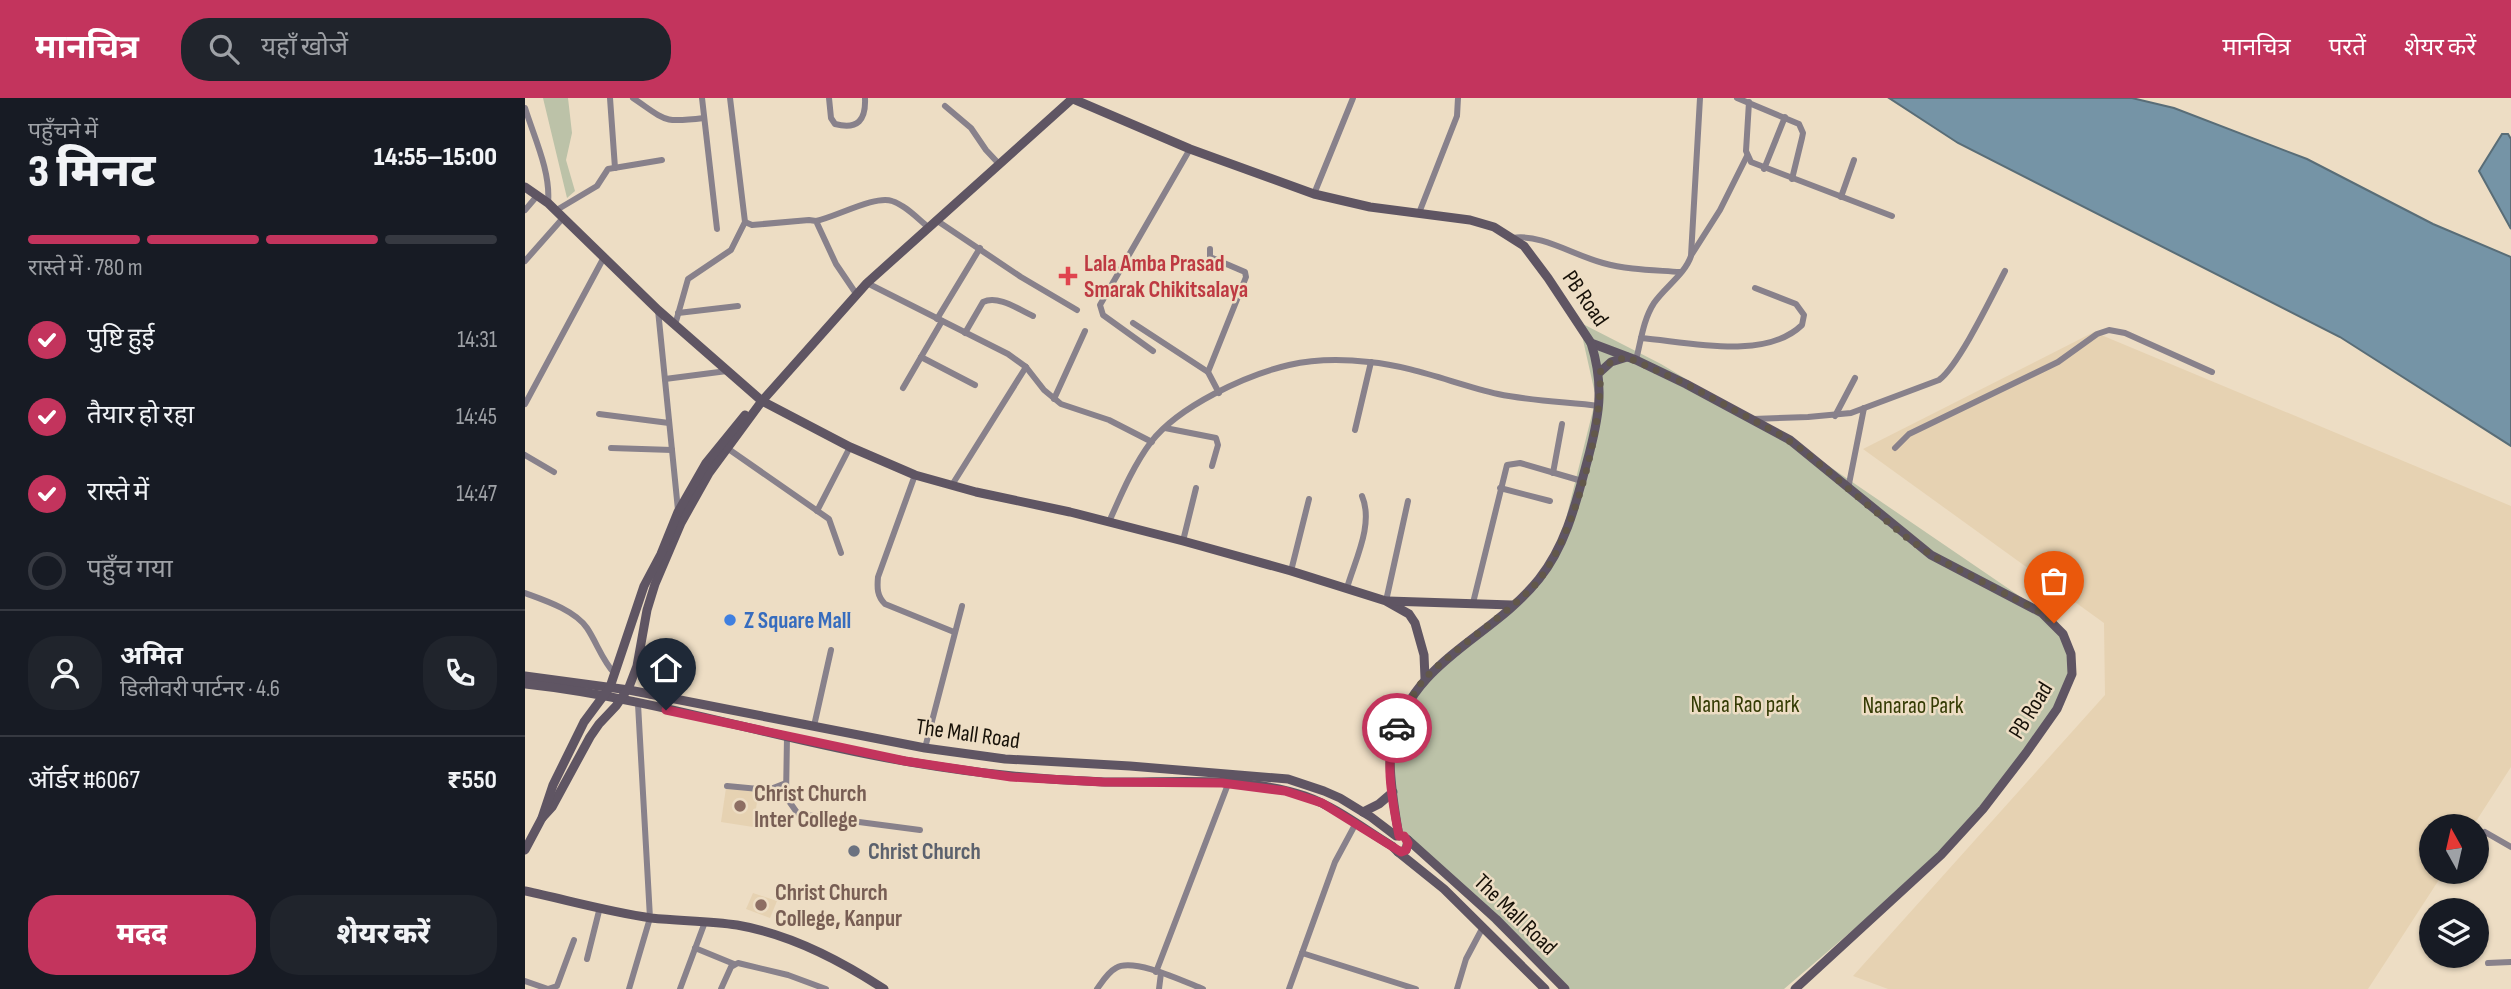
<!DOCTYPE html>
<html lang="hi">
<head>
<meta charset="utf-8">
<style>
	body { margin:0; font-family:"Sofia Sans Condensed","Noto Sans Devanagari",sans-serif; background:#20242c; color:#f1f3f6; height:100vh; display:flex; flex-direction:column; font-size:26px; white-space:nowrap }
	* { box-sizing:border-box; margin:0 }
	p { font-size:23px; color:#9ea1a6 }
	.icon { flex:none; width:38px; height:38px; fill:none; stroke:currentColor; stroke-width:2; stroke-linecap:round; stroke-linejoin:round }
	.map { position:relative; flex:1; overflow:hidden }
	.drawer { display:flex; flex-direction:column; background:#171b24; width:525px }
	.drawer>* { flex:none }
	.needle { width:46px; rotate:352deg }
	.buttons { position:absolute; left:1894px; top:716px; display:grid; gap:14px }
	.buttons a { display:grid; place-items:center; width:70px; height:70px; border-radius:50%; background:#171b24; box-shadow:0 2px 5px #0004; font-size:35px }
	.pin { position:absolute; display:grid; place-items:center; width:60px; height:60px; color:#fff; margin:-72px -30px; border-radius:50% 50% 50% 0; rotate:-45deg; box-shadow:0 0 7px #0007 }
	.pin .icon { rotate:45deg }
	.courier { position:absolute; display:grid; place-items:center; width:70px; height:70px; margin:-35px; border:5px solid #c3345d; border-radius:50%; background:#fff; color:#222; box-shadow:0 2px 9px #0007 }
	.overview em { font-style:normal; font-weight:800 }
	.overview div { display:flex; flex-direction:column-reverse }
	.overview { display:flex; align-items:center; justify-content:space-between; height:119px; padding:0 28px }
	h1 { font-size:46px; font-weight:800; line-height:52px }
	.bar { display:grid; grid-template-columns:repeat(4,1fr); gap:10px 7px; align-content:center; height:84px; padding:0 28px }
	.bar i { height:9px; border-radius:5px; background:#363941 }
	.bar .active { background:#c3345d }
	.bar p { grid-column:span 4 }
	.line { display:flex; align-items:center; gap:18px; padding:0 28px; border-top:2px solid #363941 }
	.line div { flex:1 }
	.round { display:grid; place-items:center; flex:none; width:74px; height:74px; border-radius:28px; background:#20242c }
	ol { padding:0 28px; list-style:none }
	li { display:flex; align-items:center; gap:21px; height:77px }
	li p { margin-inline-start:auto }
	li .icon { padding:7px; border-radius:50%; background:#c3345d; color:#fff; stroke-width:4 }
	li:last-child { color:#9ea1a6 }
	li i { width:38px; height:38px; border:4px solid #363941; border-radius:50% }
	.button { display:flex; gap:14px; margin-top:auto; padding:14px 28px }
	.button a { flex:1; height:80px; border-radius:28px; background:#c3345d; color:#fff; font-size:28px; font-weight:800; line-height:80px; text-align:center }
	.button a+a { background:#20242c; color:#f1f3f6 }
	header { display:flex; align-items:center; gap:42px; box-sizing:border-box; height:98px; padding:0 35px; background:#c3345d; color:#fff }
	header strong { font-size:33px }
	nav { display:flex; gap:38px; margin-inline-start:auto; font-size:24px }
	.search { width:490px; height:63px; background:#20242c; display:flex; align-items:center; gap:18px; box-sizing:border-box; padding:0 24px; border-radius:28px; color:#9ea1a6; font-size:26px }
	main { display:flex; flex:1; min-height:0 }
	.map>svg:first-child { display:block }
</style>
</head>
<body>
<header>
<strong>मानचित्र</strong>
<div class="search"><svg class="icon" aria-label="search" viewBox="0 0 24 24"><circle cx="10" cy="10" r="6"/><path d="M15 15l6 6"/></svg>यहाँ खोजें</div>
<nav><a>मानचित्र</a><a>परतें</a><a>शेयर करें</a></nav>
</header>
<main>
<section class="drawer">
<div class="overview"><div><h1>3 मिनट</h1><p>पहुँचने में</p></div><em>14:55–15:00</em></div>
<div class="bar"><i class="active"></i><i class="active"></i><i class="active"></i><i></i><p>रास्ते में · 780 m</p></div>
<ol>
<li><svg class="icon" aria-label="check" viewBox="0 0 24 24"><path d="M5 12l5 5 9-10"/></svg>पुष्टि हुई<p>14:31</p></li>
<li><svg class="icon" aria-label="check" viewBox="0 0 24 24"><path d="M5 12l5 5 9-10"/></svg>तैयार हो रहा<p>14:45</p></li>
<li><svg class="icon" aria-label="check" viewBox="0 0 24 24"><path d="M5 12l5 5 9-10"/></svg>रास्ते में<p>14:47</p></li>
<li><i></i>पहुँच गया</li>
</ol>
<div class="line" style="height:126px"><a class="round"><svg class="icon" aria-label="person" viewBox="0 0 24 24"><circle cx="12" cy="8" r="4"/><path d="M4 21q1-7 8-7t8 7"/></svg></a><div><b>अमित</b><p>डिलीवरी पार्टनर · 4.6</p></div><a class="round"><svg class="icon" aria-label="phone" viewBox="0 0 24 24"><path d="M5 4h4l2 5-3 2q2 4 5 5l2-3 5 2v4C11 20 4 13 5 4z"/></svg></a></div>
<div class="line" style="height:91px"><div>ऑर्डर #6067</div><b>₹550</b></div>
<div class="button"><a>मदद</a><a>शेयर करें</a></div>
</section>
<div class="map">
<svg width="1986" height="891" viewBox="0 0 1986 891">
	<rect width="100%" height="100%" fill="#edddc4"/>
	<g fill="#e6d2b2">
		<polygon points="1569,234 1986,408 1986,669 1948,728 1906,728 1906,774 1919,774 1843,891 1363,891 1328,878 1580,597 1579,525 1338,351"/>
		<polygon points="201,690 234,692 228,729 196,724"/>
		<polygon points="228,795 252,803 245,820 221,811"/>
	</g>
	<g fill="#bcc2a8">
		<polygon points="18,0 43,0 47,35 41,62 50,93 42,100"/>
		<polygon points="1054,224 1136,266 1292,360 1531,523 1551,571 1509,649 1419,754 1259,891 1036,891 878,737 869,693 870,638 890,594 1009,487 1036,441 1071,300"/>
	</g>
	<g fill="#7594a6" stroke="#596d77" stroke-width="2">
		<polygon points="1364,0 1607,0 1649,10 1782,61 1908,126 1986,159 1986,348 1815,239 1433,45"/>
		<polygon points="1977,36 1983,36 1986,41 1986,131 1954,73"/>
	</g>
	<g fill="none" stroke-linecap="round" stroke-linejoin="round">
		<g stroke="#88818b" stroke-width="6">
			<polyline points="85,0 90,70"/>
			<path d="M108,0C142,23 137,25 179,20"/>
			<polyline points="177,0 192,131"/>
			<path d="M304,0L306,20L310,26C333,32 341,22 340,0"/>
			<polyline points="1212,0 1274,26 1278,35 1277,40 1267,81"/>
			<polyline points="1224,4 1221,53 1226,64 1367,118"/>
			<polyline points="420,8 446,30 461,52 475,67"/>
			<path d="M0,10C9,39 26,74 23,105"/>
			<polyline points="1239,71 1260,19"/>
			<polyline points="789,96 828,0"/>
			<polyline points="1316,99 1329,62"/>
			<polyline points="0,112 12,98"/>
			<polyline points="30,113 72,88 83,71 137,62"/>
			<polyline points="894,115 932,18 933,0"/>
			<polyline points="411,122 496,179 552,212"/>
			<path d="M291,123C311,119 350,97 367,103C380,107 392,120 403,129"/>
			<polyline points="220,124 227,127 284,122 291,123 311,166 332,197"/>
			<path d="M988,140C1014,135 1051,158 1078,165C1103,172 1129,172 1155,174"/>
			<polyline points="685,151 685,159 720,174 721,179 683,274 694,295"/>
			<polyline points="1167,156 1195,112 1222,58"/>
			<polyline points="0,163 38,120"/>
			<polyline points="342,185 483,256 501,269 427,387"/>
			<polyline points="133,212 153,412"/>
			<polyline points="153,215 213,208"/>
			<polyline points="412,221 455,150"/>
			<polyline points="608,225 683,274"/>
			<polyline points="150,227 163,181 206,152 220,124 205,0"/>
			<path d="M440,235L458,204C473,197 493,211 508,218"/>
			<path d="M1116,240C1163,244 1240,263 1277,227L1279,217L1271,206L1230,190"/>
			<polyline points="628,253 578,217 575,207 665,51"/>
			<polyline points="396,259 450,287"/>
			<path d="M1111,262C1116,243 1118,222 1129,205C1140,189 1160,176 1166,158L1175,0"/>
			<polyline points="501,269 519,292 536,306 584,322 627,344"/>
			<polyline points="140,281 202,273"/>
			<polyline points="378,290 417,223"/>
			<polyline points="529,301 560,233"/>
			<polyline points="0,306 78,161"/>
			<polyline points="74,316 144,325"/>
			<polyline points="1310,318 1330,280"/>
			<path d="M1228,321L1283,319L1326,315L1414,282C1434,267 1467,198 1480,173"/>
			<polyline points="640,330 691,340 693,347 687,368"/>
			<polyline points="830,332 846,264"/>
			<polyline points="86,350 147,352"/>
			<polyline points="202,350 304,421 316,455"/>
			<polyline points="1370,350 1384,336 1533,264 1572,236 1584,232 1600,235 1687,274"/>
			<polyline points="0,357 29,374"/>
			<polyline points="1028,375 1037,326"/>
			<path d="M390,377L353,479C352,490 352,498 360,506L429,534"/>
			<polyline points="975,390 1025,403"/>
			<polyline points="1323,391 1339,310"/>
			<polyline points="292,413 325,349"/>
			<path d="M584,424C596,397 608,368 626,344C654,308 721,277 764,267C790,261 818,261 844,264C888,268 930,286 973,296C1006,303 1041,304 1074,308"/>
			<polyline points="658,443 671,390"/>
			<polyline points="766,473 784,401"/>
			<path d="M822,490C830,462 849,426 837,398"/>
			<path d="M0,495C19,502 50,512 62,530C72,545 77,562 90,576"/>
			<polyline points="861,503 883,403"/>
			<polyline points="948,505 982,367 995,365 1057,383"/>
			<polyline points="289,628 306,552"/>
			<polyline points="262,639 261,699 273,716 395,732"/>
			<polyline points="400,650 437,508"/>
			<polyline points="202,688 243,692 261,685"/>
			<polyline points="1960,734 1986,749"/>
			<polyline points="170,850 209,866"/>
			<polyline points="777,855 891,891"/>
			<polyline points="62,861 75,809"/>
			<polyline points="1963,865 1986,864"/>
			<polyline points="631,874 705,681"/>
			<polyline points="0,883 23,891"/>
			<polyline points="23,891 32,888 49,842"/>
			<polyline points="104,891 125,820 113,606"/>
			<polyline points="155,891 180,824"/>
			<polyline points="196,891 206,869 213,865 263,877 301,891"/>
			<path d="M572,891C577,884 583,874 591,870C608,859 660,884 678,891"/>
			<polyline points="634,891 636,875"/>
			<polyline points="764,891 810,764 831,725"/>
			<polyline points="932,891 941,861 958,829"/>
		</g>
		<g stroke="#5f5563" stroke-width="9">
			<polyline points="546,0 665,51 789,96 845,109 945,122 969,129 999,148 1023,180 1066,245 1111,262 1161,286 1265,342 1406,457 1517,515 1538,536 1546,556 1547,576 1532,611 1501,655 1458,711 1416,757 1270,891"/>
			<polyline points="0,89 23,105 133,212 237,303 325,349 390,377 451,394 545,414 658,443 766,473 861,503 884,516 890,525 899,557 900,580"/>
			<polyline points="1075,274 1086,264 1102,259"/>
			<polyline points="863,503 987,507"/>
			<polyline points="117,558 125,596"/>
			<polyline points="0,578 104,592 400,650 480,661 605,668 763,681 799,693 815,700 846,719 871,738"/>
			<path d="M0,586C130,600 256,643 385,664C449,675 514,682 580,684C644,685 718,677 780,698C811,709 839,731 867,748L873,754L881,752L883,742"/>
			<polyline points="838,714 854,706 868,694"/>
			<polyline points="17,720 27,709 65,639 74,626 91,608 104,589 112,568 122,512 130,486 156,425 184,375 237,303 342,185 547,1"/>
			<path d="M874,738C870,715 861,664 867,643C890,560 966,541 1014,481C1041,447 1051,405 1062,364C1074,320 1080,289 1066,245"/>
			<polyline points="882,741 971,821 1040,891"/>
			<polyline points="0,752 17,720 28,687 59,624 85,589 119,488 136,456 153,414 181,365 220,317"/>
			<polyline points="873,754 919,791 1020,891"/>
			<path d="M0,793C42,802 84,814 126,820C155,823 184,823 212,827C265,836 315,862 359,891"/>
		</g>
	</g>
	<g fill="none" stroke-linecap="round" stroke-linejoin="round">
		<path stroke="#62584a" stroke-width="7" stroke-dasharray="0 12.6" d="M872,630C880,614 886,598 897,584C905,574 915,566 925,558C952,535 981,515 1007,490C1047,449 1078,330 1075,274L1086,264L1102,259L1161,286L1254,336L1279,353L1377,436L1406,457L1517,515L1529,525"/>
		<path stroke="#c3345d" stroke-width="9" d="M141,612L380,663L486,679L577,684L697,685L760,693L797,705L876,754L881,752L883,745L879,738H874C868,705 858,662 872,630"/>
	</g>
	<path fill="#e0444e" stroke="#edddc4" stroke-width="2.5" d="M539.5 167.5h7v7h7v7h-7v7h-7v-7h-7v-7h7z"/>
	<circle fill="#3f7fe0" stroke="#edddc4" stroke-width="2.5" cx="205" cy="522" r="7"/>
	<g fill="#8d6e63" stroke="#edddc4" stroke-width="2.5">
		<circle cx="215" cy="708" r="7"/>
		<circle cx="236" cy="807" r="7"/>
	</g>
	<circle fill="#6b7280" stroke="#edddc4" stroke-width="2.5" cx="329" cy="753" r="7"/>
	<g text-anchor="middle" stroke-width="5" stroke-linejoin="round" paint-order="stroke">
		<g font-size="23" font-weight="bold" fill="#be3a42" stroke="#edddc4" text-anchor="start">
			<text x="559" y="173">Lala Amba Prasad<tspan x="559" dy="26">Smarak Chikitsalaya</tspan></text>
		</g>
		<g font-size="23" fill="#171108" stroke="#edddc4">
			<text transform="translate(1061 200) rotate(55)" y="8">PB Road</text>
			<text transform="translate(1505 612) rotate(-58)" y="8">PB Road</text>
			<text transform="translate(443 635) rotate(8)" y="8">The Mall Road</text>
			<text transform="translate(991 816) rotate(44)" y="8">The Mall Road</text>
		</g>
		<g font-size="23" font-weight="bold" fill="#366cbe" stroke="#edddc4" text-anchor="start">
			<text x="219" y="530">Z Square Mall</text>
		</g>
		<g font-size="23" fill="#343b04" stroke="#edddc4">
			<text x="1220" y="614">Nana Rao park</text>
			<text x="1388" y="615">Nanarao Park</text>
		</g>
		<g font-size="23" font-weight="bold" fill="#785e54" stroke="#edddc4" text-anchor="start">
			<text x="229" y="703">Christ Church<tspan x="229" dy="26">Inter College</tspan></text>
			<text x="250" y="802">Christ Church<tspan x="250" dy="26">College, Kanpur</tspan></text>
		</g>
		<g font-size="23" font-weight="bold" fill="#5b616d" stroke="#edddc4" text-anchor="start">
			<text x="343" y="761">Christ Church</text>
		</g>
	</g>
</svg>
<div class="buttons">
<a><svg class="needle" viewBox="-14 -14 28 28"><path d="M0-13l5 13h-10z" fill="#e53935"/><path d="M0 13l5-13h-10z" fill="#9ea1a6"/></svg></a>
<a><svg class="icon" aria-label="layers" viewBox="0 0 24 24"><path d="M12 4l9 5-9 5-9-5zM3 14l9 5 9-5"/></svg></a>
</div>
<div class="pin" style="left:1529px;top:525px;background:#ea580c"><svg class="icon" aria-label="bag" viewBox="0 0 24 24"><path d="M5 8h14l-1 12H6zM9 8a3 3 0 0 1 6 0"/></svg></div>
<div class="pin" style="left:141px;top:612px;background:#1f2937"><svg class="icon" aria-label="home" viewBox="0 0 24 24"><path d="M3 11l9-7 9 7M6 9v11h12V9"/></svg></div>
<div class="courier" style="left:872px;top:630px"><svg class="icon" aria-label="car" viewBox="0 0 24 24"><path d="M5 17H2v-5l4-1 3-4h7l3 4 3 1v5h-3M9 17h6M6 11h13"/><circle cx="7" cy="17" r="2"/><circle cx="17" cy="17" r="2"/></svg></div>
</div>
</main>
</body>
</html>
